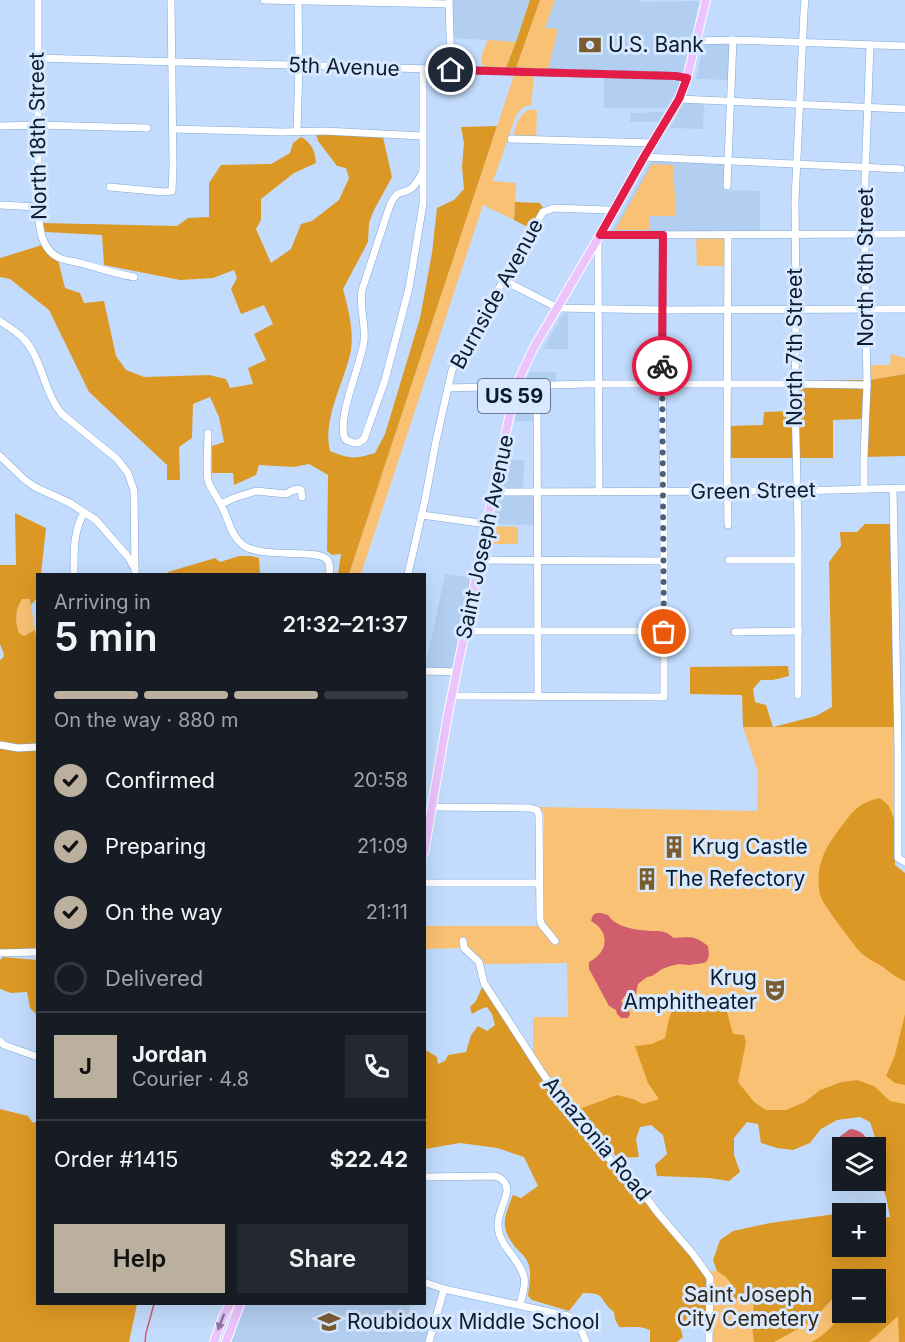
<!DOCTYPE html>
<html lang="en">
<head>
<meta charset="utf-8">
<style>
	body { margin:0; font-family:Inter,sans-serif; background:#242831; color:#f1f3f6; height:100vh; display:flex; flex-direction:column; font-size:22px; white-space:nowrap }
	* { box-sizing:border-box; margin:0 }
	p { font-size:20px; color:#9ea1a6 }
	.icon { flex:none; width:33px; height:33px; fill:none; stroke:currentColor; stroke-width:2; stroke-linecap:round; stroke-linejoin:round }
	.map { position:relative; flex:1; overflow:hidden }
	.side { position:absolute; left:36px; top:573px; width:390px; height:732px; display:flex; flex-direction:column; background:#171b24; border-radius:0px; box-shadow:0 6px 24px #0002 }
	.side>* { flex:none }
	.controls { position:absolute; left:832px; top:1137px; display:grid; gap:12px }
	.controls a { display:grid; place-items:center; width:54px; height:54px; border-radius:0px; background:#171b24; box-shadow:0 6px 24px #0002; font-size:30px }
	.pin { position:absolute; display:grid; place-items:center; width:51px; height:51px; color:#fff; margin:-26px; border:3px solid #fff; border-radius:50%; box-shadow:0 2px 6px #0007 }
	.courier { position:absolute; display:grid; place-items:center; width:60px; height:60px; margin:-30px; border:4px solid #e11d48; border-radius:50%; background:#fff; color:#222; box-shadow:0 2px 8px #0007 }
	.summary em { font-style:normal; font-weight:600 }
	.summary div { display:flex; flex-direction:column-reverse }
	.summary { display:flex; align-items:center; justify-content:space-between; height:102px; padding:0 18px }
	h1 { font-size:39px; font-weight:600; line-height:45px }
	.bar { display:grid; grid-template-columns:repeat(4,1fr); gap:9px 6px; align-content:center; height:72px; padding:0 18px }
	.bar i { height:8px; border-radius:4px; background:#363941 }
	.bar .active { background:#bbaf9d }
	.bar p { grid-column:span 4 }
	.line { display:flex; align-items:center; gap:15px; padding:0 18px; border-top:2px solid #363941 }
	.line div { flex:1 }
	.round { display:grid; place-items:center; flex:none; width:63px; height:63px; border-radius:0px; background:#242831 }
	ol { padding:0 18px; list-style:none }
	li { display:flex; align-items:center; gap:18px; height:66px }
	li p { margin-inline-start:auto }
	li .icon { padding:6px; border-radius:50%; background:#bbaf9d; color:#111; stroke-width:4 }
	li:last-child { color:#9ea1a6 }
	li i { width:33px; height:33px; border:3px solid #363941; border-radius:50% }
	.action { display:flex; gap:12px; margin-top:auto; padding:12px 18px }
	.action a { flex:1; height:69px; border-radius:0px; background:#bbaf9d; color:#111; font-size:24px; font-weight:600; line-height:69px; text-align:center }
	.action a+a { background:#242831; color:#f1f3f6 }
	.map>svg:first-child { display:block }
</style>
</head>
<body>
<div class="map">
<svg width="905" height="1342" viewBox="0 0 905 1342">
	<rect width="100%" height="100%" fill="#c3dcfd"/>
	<g fill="#b2cef0">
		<polygon points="452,0 530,0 516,42 453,38"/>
		<polygon points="555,0 640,0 640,2 696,1 699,2 685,71 680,74 548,69 558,30 545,29"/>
		<polygon points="708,43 730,44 730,80 696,79 703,47"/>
		<polygon points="604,78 670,80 676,81 679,82 679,85 667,108 604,108"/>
		<polygon points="687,102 704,103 703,129 670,128 682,106"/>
		<polygon points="664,112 659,122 630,122 630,113"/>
		<polygon points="655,161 724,164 726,167 725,190 760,191 760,232 611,232 650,163"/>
		<polygon points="564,313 568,313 568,349 543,349 561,317"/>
		<polygon points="530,372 556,372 556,383 528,382 526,380"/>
		<polygon points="531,388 534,390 534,421 515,421 521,390"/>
		<polygon points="506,460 524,460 523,489 506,489 501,487"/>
		<polygon points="505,495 535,495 535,525 493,524 498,498 500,496"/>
		<polygon points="445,574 471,577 453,666 449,669 425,669"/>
		<polygon points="246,1304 411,1304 407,1318 430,1325 425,1342 231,1342"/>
	</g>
	<g fill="#f9c173" fill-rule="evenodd">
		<polygon points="540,0 555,0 545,28 558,29 548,69 516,68"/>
		<path d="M488,40L516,42L506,68L484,67C478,60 484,48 488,40Z"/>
		<path d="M514,75L534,76L531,105C524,106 520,109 516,116L493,181L516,183L514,220L483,205L361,574H349Z"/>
		<path d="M528,110H537L536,139L515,136L514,134C515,125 520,115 528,110Z"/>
		<polygon points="652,164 673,165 676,216 649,216 649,230 615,230"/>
		<polygon points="696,238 724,238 725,266 697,266"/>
		<polygon points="891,354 905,358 905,374 870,380 870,365 890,365"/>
		<polygon points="493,526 518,527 518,544 489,544"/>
		<path d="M22,599H30L35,630L24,636L19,633C15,622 15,609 22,599Z"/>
		<path d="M743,727H895L894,865L905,950V1342H712V1277L709,1271L899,1273L898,1110L574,1111L533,1053V1017H568L567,963L481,964L463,948L425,949L424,926H536L544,924V813L539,807L757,811L758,772ZM843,1280H876V1312H843Z"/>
	</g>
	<g fill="#dc9824">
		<polygon points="530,0 540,0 516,68 506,68 516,42"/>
		<path d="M497,126L349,574H338L341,554L332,555L327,551L328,475L309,464L294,467L259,465L256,475L234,485L233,473H212V446L224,442L219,417L210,397L193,404L192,438L179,447L180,480H167V465L89,392L49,310L10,279L0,277V258L42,245L47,253L58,260L65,288L80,293L84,303L104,301L116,356L126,370L144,377L209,375L226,379L230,388L253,384L248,368L266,360L254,334L273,324L264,305L241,314L231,289L237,278L234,270L213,278L180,280L104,265L102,235L45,232L43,223L177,226L188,218L209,217V183L221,165L271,164L290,153L293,143L301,137C312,143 315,151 316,163L294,173L261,199V220L256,229L271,263L291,249L301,224L312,221L339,200L349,178L346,168L337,166L318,141L316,134L383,137L392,177L374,210L369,223L368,242L343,289C348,308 354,330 351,350C345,381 322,419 330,451C349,459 356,459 375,453L385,434L420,318L432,253L437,208L454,200L464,189L462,166L464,143L461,127Z"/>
		<polygon points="515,202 540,203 543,208 530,228 514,220"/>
		<polygon points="905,374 905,456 864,457 864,419 833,420 833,458 725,458 729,426 763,425 764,412 793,411 793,381 870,380"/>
		<path d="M15,513L46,528L41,574H38L37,598L31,605L30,599H22C15,609 15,622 19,633L24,636L35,630L37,643V948L0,950V660L3,658L4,654L0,644V565H16Z"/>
		<polygon points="865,524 893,524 895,727 743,727 742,695 690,694 690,667 788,666 789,676 773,680 761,680 753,689 755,702 766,705 773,727 816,716 832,707 829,562 841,546 840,532 857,532"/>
		<polygon points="239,556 251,556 259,558 260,574 168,574 168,572 215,558 220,562"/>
		<path d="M880,798L889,806L895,821V865L905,873V981C895,978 887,969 878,964C873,961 867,958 862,954C856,948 821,902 820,895C815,866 824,849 841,827C854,810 858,803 880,798Z"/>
		<polygon points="3,957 37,960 37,1015 30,1008 27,992 11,993 0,989 0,960"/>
		<path d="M483,985L569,1113L689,1251L707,1277L709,1322L694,1328L689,1322L678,1320L683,1337L677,1342H650V1330C638,1325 631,1328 619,1327L615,1319L614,1312C598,1300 608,1293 583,1293L569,1311L532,1300L528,1296C529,1285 532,1273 528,1263C526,1257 520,1252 516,1248C499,1227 504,1218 513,1195L521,1198L538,1186L524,1157L497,1148L460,1143L425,1149L424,1049L437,1057L438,1064L445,1061L448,1055L466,1052L471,1035L478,1026L487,1031L495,1025L492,1014L487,1007L481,1009L472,1014L470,1007L476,1001Z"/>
		<path d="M717,998L727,1003V1012L733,1034L744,1035L746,1042L738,1082L754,1102L766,1110H786L805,1102L820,1090L842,1082L857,1080L874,1086L890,1101L905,1104V1342H899L898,1316L869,1342H811C825,1336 836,1323 843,1311V1312H876V1280H843V1291L834,1297L814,1319L789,1334L774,1342H754L752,1327L754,1301L749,1295L733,1300L732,1285L726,1277L717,1271L713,1260L720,1240L733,1231L770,1223L843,1213H848L843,1214V1246H876V1218L890,1217L886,1197L876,1172V1140L870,1122L860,1117L837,1120L821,1129L810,1143L793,1150L777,1148L761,1143L758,1124L747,1122L734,1138V1155L740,1172L729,1181L709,1178L657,1176L655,1165L667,1154L663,1135L651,1125L640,1127L636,1139L639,1157L618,1158L574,1111L617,1095L633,1099L643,1104L659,1099L648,1083L635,1046L652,1044L665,1038C667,1030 668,1020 671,1013C679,998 703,999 717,998Z"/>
		<polygon points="905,1014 905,1085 895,1083 886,1076 895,1055"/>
		<polygon points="0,1109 28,1116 33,1123 37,1121 38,1304 137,1304 129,1342 0,1342"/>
	</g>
	<g fill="#d05e6d">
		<path d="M597,913H601L608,915C616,928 637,930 652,931C656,931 663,931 667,933C669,934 672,937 674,938C690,937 695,935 708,946L709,955L707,961L704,963L689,965L679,964L670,966L662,969L652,976L647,977L638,984C635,993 639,1000 625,996L621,1001L627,1006L630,1014L628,1018H621L617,1014L616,1010L609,1006L589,969V962C608,953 611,932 591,921L593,915Z"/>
		<path d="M850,1129C861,1130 869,1136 867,1147L843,1148V1155H841L838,1147V1138Z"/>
	</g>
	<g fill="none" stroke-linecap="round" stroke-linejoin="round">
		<polyline stroke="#d05e6d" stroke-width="1.5" points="145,1342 146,1333 154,1304"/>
		<g stroke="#7fa8db" stroke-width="8">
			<g id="minor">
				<path d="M38,0V207C39,226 40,251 62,259C69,261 77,262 84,264C101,269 117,274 134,277"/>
				<polyline points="264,0 449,4"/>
				<polyline points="449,0 451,70"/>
				<polyline points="696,41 733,40 905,46"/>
				<polyline points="37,58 675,76 687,78"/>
				<path d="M423,69V204L409,288L385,380L364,439L358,443H354L346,440L344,436C339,411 360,368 364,341C366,324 359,307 362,290L390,205C399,187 401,196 412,188C417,183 420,177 423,171"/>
				<polyline points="679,99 905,109"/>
				<polyline points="0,126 38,125 147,128"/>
				<polyline points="172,129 282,132 324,131 423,136"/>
				<polyline points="297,132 299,65 298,0"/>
				<polyline points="511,139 652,143"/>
				<polyline points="644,157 901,169"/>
				<polyline points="727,186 733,40"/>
				<polyline points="110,187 164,192 172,191 173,165 171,0"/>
				<polyline points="0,205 38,207"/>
				<polyline points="600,235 905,234"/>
				<polyline points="728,235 727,457 728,525"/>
				<polyline points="598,239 599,492"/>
				<polyline points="503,280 558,308 663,310 905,309"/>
				<path d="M0,321C7,326 16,331 23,338C43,359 43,392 62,414L117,459L128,473L134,491L135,569"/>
				<polyline points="537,386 538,697"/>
				<polyline points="448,388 587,384 795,384 867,385"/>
				<path d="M208,433C208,445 206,470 208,480C210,489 217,496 221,505C229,519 230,535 243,545C263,560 321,547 328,561C330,565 330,570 329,574"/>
				<polyline points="0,456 25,480 35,487 70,503 96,520 129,558 135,569 135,574"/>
				<polyline points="893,488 898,749 898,858 905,862"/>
				<polyline points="864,489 864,456 867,385 864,207 870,45"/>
				<polyline points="493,492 797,491 905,488"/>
				<path d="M221,504L234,498L256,491L286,494C291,491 296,488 301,490L302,497"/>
				<polyline points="422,515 487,524"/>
				<polyline points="480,560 664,561"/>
				<polyline points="729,560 798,560"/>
				<path d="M74,574C74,554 73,530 84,513"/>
				<polyline points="408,574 425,500 436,441 452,370 543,212 554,208 607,210 613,212"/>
				<polyline points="465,631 664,631"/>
				<polyline points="735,632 799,631"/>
				<polyline points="424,671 457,672"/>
				<polyline points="798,695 798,525 795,400 796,309 795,200 804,11 805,0"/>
				<polyline points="452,696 664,697 664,492 662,385 663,235"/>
				<polyline points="0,745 18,748 38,747"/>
				<polyline points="432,807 530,808 537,810 539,815 540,920 542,925 555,941"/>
				<polyline points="424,883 539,883"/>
				<polyline points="463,941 464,948 479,962 484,983 541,1071 569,1111 604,1153 649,1201 657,1212 693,1254 710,1278 710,1282 709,1342"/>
				<polyline points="0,953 38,952"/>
				<polyline points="0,1041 4,1045 38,1057"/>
				<path d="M424,1177L495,1176C502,1178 507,1183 507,1191C505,1203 497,1215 498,1227C500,1248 520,1259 524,1277C526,1286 522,1296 520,1304"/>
				<path d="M424,1282L444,1289L568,1316C578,1321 582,1331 586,1342"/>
				<polyline points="429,1342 444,1289"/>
			</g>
		</g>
		<g stroke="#fff" stroke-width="10">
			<g id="major">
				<polyline points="424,853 448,714 487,524 493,492 516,386 533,349 600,235 644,157 679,99 687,78 706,0"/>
				<polyline points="214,1342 223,1317 230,1304"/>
				<polyline points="226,1342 240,1304"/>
			</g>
		</g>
		<use href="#minor" stroke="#fff" stroke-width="7"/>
		<use href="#major" stroke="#ebc4fe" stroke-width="8"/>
	</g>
	<defs><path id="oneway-solid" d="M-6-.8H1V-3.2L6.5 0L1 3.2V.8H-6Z" transform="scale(1.5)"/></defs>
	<use fill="#8778a1" href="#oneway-solid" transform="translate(221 1322) rotate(111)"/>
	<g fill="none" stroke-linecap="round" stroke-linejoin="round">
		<polyline stroke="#4c5f77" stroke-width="6" stroke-dasharray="0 10.8" points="662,366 664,632"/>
		<polyline stroke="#e11d48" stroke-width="8" points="451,70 675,76 687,78 679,99 644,157 600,235 663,235 662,366"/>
	</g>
	<defs>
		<g id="bank-bare" transform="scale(1.8)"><path d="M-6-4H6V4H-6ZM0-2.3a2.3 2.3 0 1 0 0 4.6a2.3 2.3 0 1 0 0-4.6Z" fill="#7a5c31" stroke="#d8e9ff" stroke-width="2.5" paint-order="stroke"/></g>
		<g id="building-bare" transform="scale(1.8)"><path d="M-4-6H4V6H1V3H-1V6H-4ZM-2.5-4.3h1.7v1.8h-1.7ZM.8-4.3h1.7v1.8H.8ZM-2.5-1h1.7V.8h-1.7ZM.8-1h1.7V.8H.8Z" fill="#7a5c31" stroke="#d8e9ff" stroke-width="2.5" paint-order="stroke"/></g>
		<g id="theatre-bare" transform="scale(1.8)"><path d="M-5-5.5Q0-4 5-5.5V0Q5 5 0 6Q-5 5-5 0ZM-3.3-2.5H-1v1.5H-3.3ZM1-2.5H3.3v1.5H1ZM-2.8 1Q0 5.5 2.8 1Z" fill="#7a5c31" stroke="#d8e9ff" stroke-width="2.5" paint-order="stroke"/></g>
		<g id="school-bare" transform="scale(1.8)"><path d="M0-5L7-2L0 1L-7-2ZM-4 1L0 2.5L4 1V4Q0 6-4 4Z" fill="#7a5c31" stroke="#d8e9ff" stroke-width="2.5" paint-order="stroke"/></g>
	</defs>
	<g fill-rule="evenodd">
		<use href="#bank-bare" x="590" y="45"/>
		<use href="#building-bare" x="674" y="847"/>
		<use href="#building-bare" x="647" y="879"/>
		<use href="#theatre-bare" x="775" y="990"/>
		<use href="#school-bare" x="329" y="1322"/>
	</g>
	<g text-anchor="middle" stroke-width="6" stroke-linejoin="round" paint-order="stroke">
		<rect fill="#d8e9ff" stroke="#495a6d" stroke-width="1.5" x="478" y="379" width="72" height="34" rx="4.5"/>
		<g font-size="20" font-weight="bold" fill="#0c1c2f">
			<text x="514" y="403">US 59</text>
		</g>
		<g font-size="21" fill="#0c1c2f" stroke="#d8e9ff" text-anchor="start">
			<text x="608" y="52">U.S. Bank</text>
			<text x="692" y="854">Krug Castle</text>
			<text x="665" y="886">The Refectory</text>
			<text x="757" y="985" text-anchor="end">Krug<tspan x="757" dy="24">Amphitheater</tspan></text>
			<text x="347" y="1329">Roubidoux Middle School</text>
		</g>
		<g font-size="21" fill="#0c1c2f" stroke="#d8e9ff">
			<text transform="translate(344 67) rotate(2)" y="7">5th Avenue</text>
			<text transform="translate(38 136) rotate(-91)" y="7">North 18th Street</text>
			<text transform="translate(866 267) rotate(-90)" y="7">North 6th Street</text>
			<text transform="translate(497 294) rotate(-61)" y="7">Burnside Avenue</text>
			<text transform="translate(795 347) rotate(-90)" y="7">North 7th Street</text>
			<text transform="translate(753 491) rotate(-1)" y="7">Green Street</text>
			<text transform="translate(485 537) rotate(-78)" y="7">Saint Joseph Avenue</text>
			<text transform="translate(597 1139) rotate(50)" y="7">Amazonia Road</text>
		</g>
		<g font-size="21" fill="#342716" stroke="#d8e9ff">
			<text x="748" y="1302">Saint Joseph<tspan x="748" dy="24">City Cemetery</tspan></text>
		</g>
	</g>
</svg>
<div class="controls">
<a><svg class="icon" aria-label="layers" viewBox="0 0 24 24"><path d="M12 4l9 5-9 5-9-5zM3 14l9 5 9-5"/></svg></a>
<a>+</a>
<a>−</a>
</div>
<div class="pin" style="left:664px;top:632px;background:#ea580c"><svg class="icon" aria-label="bag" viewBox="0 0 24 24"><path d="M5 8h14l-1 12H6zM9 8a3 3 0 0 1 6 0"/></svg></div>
<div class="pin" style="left:451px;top:70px;background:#1f2937"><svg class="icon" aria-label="home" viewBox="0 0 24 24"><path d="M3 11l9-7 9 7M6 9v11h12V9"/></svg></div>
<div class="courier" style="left:662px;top:366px"><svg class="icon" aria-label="bike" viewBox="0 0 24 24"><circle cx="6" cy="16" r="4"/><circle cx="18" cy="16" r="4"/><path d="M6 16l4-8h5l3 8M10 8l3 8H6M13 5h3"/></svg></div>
<section class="side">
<div class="summary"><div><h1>5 min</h1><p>Arriving in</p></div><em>21:32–21:37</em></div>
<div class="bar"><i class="active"></i><i class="active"></i><i class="active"></i><i></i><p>On the way · 880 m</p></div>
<ol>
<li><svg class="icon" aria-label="check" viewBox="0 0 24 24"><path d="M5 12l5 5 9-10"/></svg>Confirmed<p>20:58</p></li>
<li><svg class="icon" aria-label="check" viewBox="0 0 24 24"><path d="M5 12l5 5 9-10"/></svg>Preparing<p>21:09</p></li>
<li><svg class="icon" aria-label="check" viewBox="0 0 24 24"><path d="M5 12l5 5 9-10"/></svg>On the way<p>21:11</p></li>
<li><i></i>Delivered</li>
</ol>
<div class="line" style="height:108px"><b class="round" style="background:#bbaf9d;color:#111">J</b><div><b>Jordan</b><p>Courier · 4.8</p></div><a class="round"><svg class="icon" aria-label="phone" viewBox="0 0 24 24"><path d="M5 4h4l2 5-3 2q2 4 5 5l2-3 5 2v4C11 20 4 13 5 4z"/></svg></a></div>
<div class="line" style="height:78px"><div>Order #1415</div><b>$22.42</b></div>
<div class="action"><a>Help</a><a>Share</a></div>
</section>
</div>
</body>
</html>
